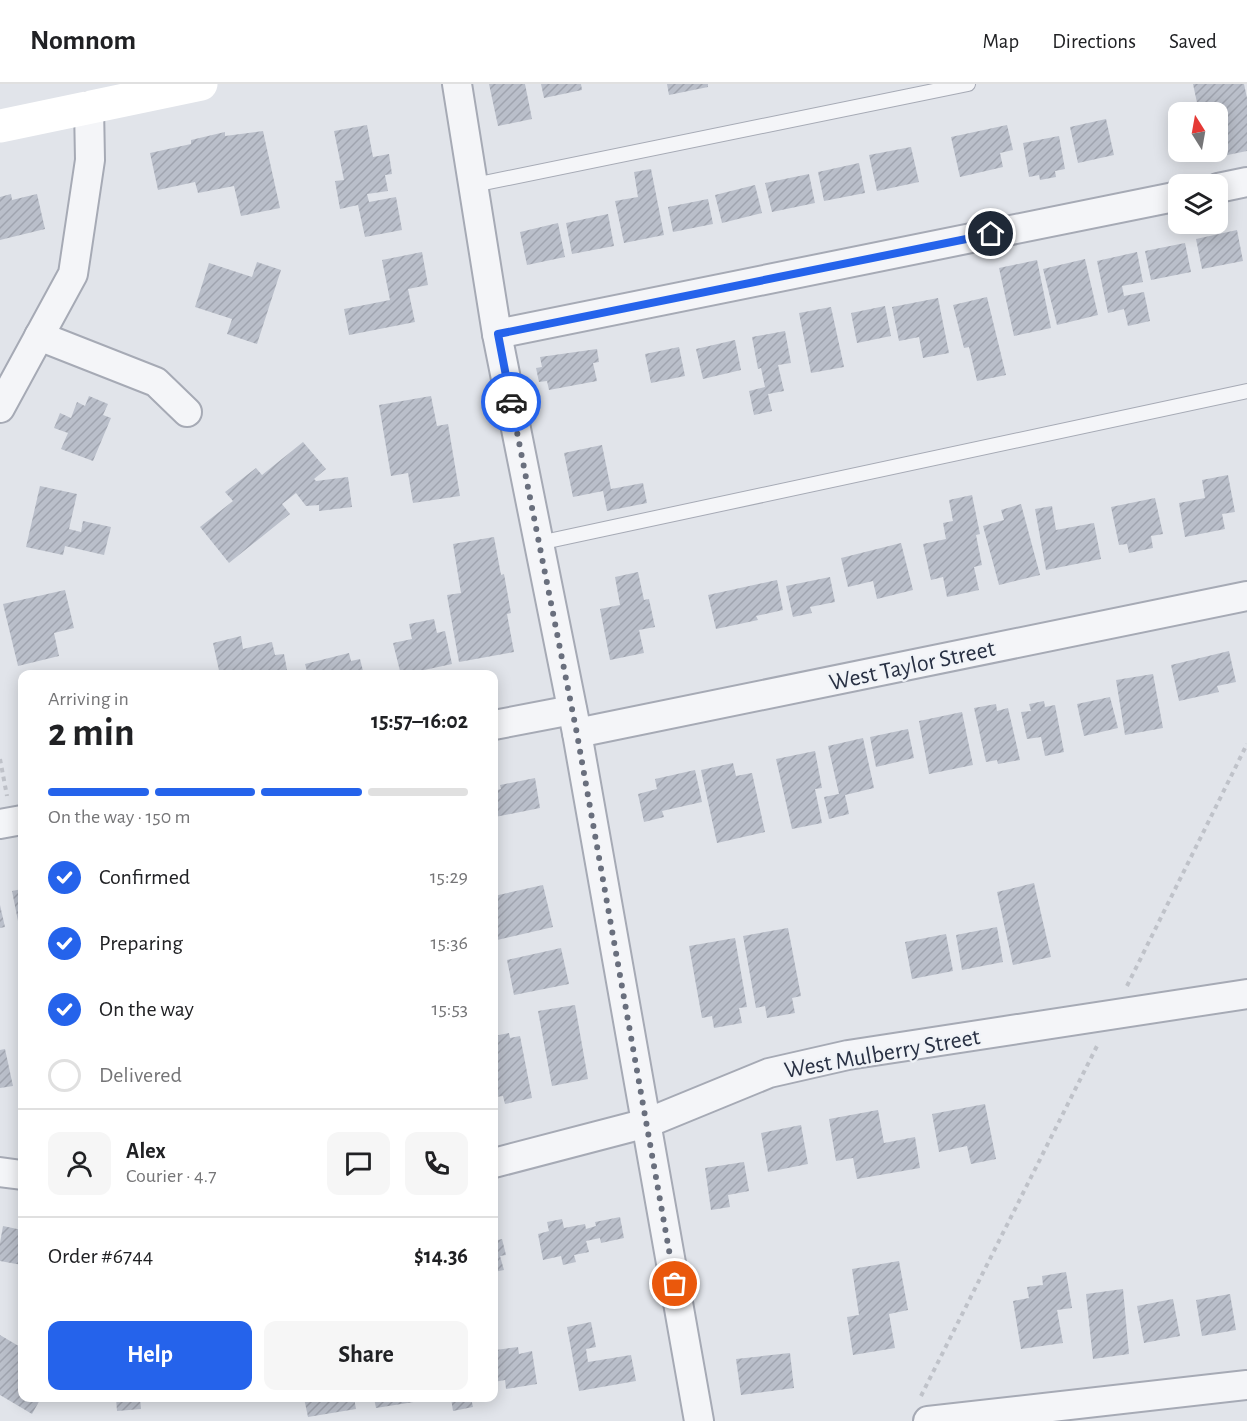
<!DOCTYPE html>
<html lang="en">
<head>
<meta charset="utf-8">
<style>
	body { margin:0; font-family:"Alegreya Sans",sans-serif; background:#f6f6f6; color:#202124; height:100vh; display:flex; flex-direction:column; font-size:22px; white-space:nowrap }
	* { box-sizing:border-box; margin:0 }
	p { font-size:20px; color:#757577 }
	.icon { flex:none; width:33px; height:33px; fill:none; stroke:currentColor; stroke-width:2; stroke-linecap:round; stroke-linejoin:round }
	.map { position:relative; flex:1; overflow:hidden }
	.panel { position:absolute; left:18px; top:586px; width:480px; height:732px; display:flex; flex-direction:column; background:#fff; border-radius:12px; box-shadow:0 3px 15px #0003 }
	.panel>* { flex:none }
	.needle { width:39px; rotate:349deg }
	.buttons { position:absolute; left:1168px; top:18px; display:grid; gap:12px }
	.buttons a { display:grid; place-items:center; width:60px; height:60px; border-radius:12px; background:#fff; box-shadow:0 3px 15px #0003; font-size:30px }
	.pin { position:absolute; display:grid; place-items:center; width:51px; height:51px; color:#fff; margin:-26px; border:3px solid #fff; border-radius:50%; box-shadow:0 2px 6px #0007 }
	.courier { position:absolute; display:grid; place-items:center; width:60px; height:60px; margin:-30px; border:4px solid #2563eb; border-radius:50%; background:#fff; color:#222; box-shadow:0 2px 8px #0007 }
	.summary em { font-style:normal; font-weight:600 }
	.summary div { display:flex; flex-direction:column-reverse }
	.summary { display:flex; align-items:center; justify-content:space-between; height:102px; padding:0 30px }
	h1 { font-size:39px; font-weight:600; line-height:45px }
	.bar { display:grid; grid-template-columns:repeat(4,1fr); gap:9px 6px; align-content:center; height:72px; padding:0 30px }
	.bar i { height:8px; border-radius:4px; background:#e0e0e0 }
	.bar .selected { background:#2563eb }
	.bar p { grid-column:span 4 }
	.line { display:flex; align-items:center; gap:15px; padding:0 30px; border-top:2px solid #e0e0e0 }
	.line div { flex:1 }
	.round { display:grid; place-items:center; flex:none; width:63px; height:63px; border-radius:12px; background:#f6f6f6 }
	ol { padding:0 30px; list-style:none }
	li { display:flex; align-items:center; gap:18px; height:66px }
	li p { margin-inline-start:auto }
	li .icon { padding:6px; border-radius:50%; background:#2563eb; color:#fff; stroke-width:4 }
	li:last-child { color:#757577 }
	li i { width:33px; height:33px; border:3px solid #e0e0e0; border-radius:50% }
	.cta { display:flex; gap:12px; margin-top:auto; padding:12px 30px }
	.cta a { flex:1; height:69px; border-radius:12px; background:#2563eb; color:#fff; font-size:24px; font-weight:600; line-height:69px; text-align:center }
	.cta a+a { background:#f6f6f6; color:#202124 }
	header { display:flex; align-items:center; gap:36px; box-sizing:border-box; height:84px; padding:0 30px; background:#fff; border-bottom:2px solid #e0e0e0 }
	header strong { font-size:28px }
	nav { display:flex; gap:33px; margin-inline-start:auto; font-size:21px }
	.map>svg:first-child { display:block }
</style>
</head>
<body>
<header>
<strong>Nomnom</strong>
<nav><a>Map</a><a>Directions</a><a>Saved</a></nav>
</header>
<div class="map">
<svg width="1247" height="1337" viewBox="0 0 1247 1337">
	<defs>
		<pattern id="building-hatch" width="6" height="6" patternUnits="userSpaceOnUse" patternTransform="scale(1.5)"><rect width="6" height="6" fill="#babfca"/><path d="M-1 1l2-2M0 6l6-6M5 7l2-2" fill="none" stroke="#a0a4af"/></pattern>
	</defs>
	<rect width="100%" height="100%" fill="#e1e4ea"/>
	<g fill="url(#building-hatch)">
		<polygon points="489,0 525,0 532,35 498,42"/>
		<polygon points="541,0 581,0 582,6 544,14"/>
		<polygon points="667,0 708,0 708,3 669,11"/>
		<polygon points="1193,0 1244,0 1247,14 1247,67 1208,75 1207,68 1218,68 1218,28 1199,28"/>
		<polygon points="1106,35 1114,71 1078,79 1070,43"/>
		<polygon points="367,41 373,73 389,70 392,90 385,91 388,107 367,110 369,118 396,113 402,146 365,153 358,121 340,125 335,97 344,96 334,47"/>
		<polygon points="1007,41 1013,66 1000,69 1003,83 960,93 951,53"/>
		<polygon points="263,47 280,124 241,132 234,102 198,109 195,98 158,106 150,69 191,60 191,56 225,48 225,52"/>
		<polygon points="1059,52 1065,85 1055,87 1056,93 1040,96 1039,91 1029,93 1023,59"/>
		<polygon points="911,63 919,98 877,107 869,71"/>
		<polygon points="859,79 865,109 824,117 818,88"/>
		<polygon points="651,85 664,151 624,159 615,117 638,113 634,88"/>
		<polygon points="809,90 815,119 772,128 765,99"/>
		<polygon points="755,101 762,129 722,139 715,111"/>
		<polygon points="11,110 12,116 37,110 45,145 0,156 0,113"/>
		<polygon points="708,115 713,140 673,148 668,123"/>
		<polygon points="608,130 614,162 572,170 566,139"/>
		<polygon points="558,139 565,173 527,181 520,148"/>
		<polygon points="1237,146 1243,177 1202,185 1196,155"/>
		<polygon points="1185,159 1191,188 1151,196 1145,167"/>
		<polygon points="422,168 428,201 408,205 415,238 349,251 344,225 390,216 382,176"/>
		<polygon points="1137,168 1143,198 1122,202 1124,212 1144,208 1150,237 1128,242 1124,225 1108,229 1097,177"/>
		<polygon points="1085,175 1098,231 1057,241 1043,185"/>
		<polygon points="1037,176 1051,244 1014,252 999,184"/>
		<polygon points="257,178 281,186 257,260 227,250 232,235 195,223 209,179 252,193"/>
		<polygon points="987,213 1006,291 977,297 969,263 964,264 953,221"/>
		<polygon points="938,214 949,269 923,274 919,253 899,257 892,223"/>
		<polygon points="885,222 891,252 857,259 851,229"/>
		<polygon points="831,223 844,283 811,289 799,229"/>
		<polygon points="785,247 791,279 778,281 784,307 768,310 772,327 754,331 749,307 765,303 761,284 758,285 752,253"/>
		<polygon points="735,256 741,286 703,295 696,265"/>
		<polygon points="679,263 685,292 651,299 645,270"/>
		<polygon points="597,265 599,278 593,279 597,297 549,306 547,297 539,298 536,284 542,283 540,273"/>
		<polygon points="89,312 108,320 103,331 111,334 93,377 61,365 68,349 54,344 60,329 71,334 77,318 85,322"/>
		<polygon points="431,312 437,342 448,340 460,412 413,419 408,389 391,392 379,321"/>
		<polygon points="303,358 326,385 314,395 316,397 348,393 352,423 319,427 319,421 306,422 296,409 282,420 290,430 229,479 200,443 233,417 225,408 256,384 262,391"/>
		<polygon points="602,361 611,405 643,399 647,419 607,427 603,407 573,413 564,369"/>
		<polygon points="1228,391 1235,428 1222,430 1225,445 1185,453 1179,419 1205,414 1202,396"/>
		<polygon points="40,402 77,410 69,445 81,448 83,437 111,443 104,471 65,462 63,471 26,463"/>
		<polygon points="972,411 980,450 976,451 982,481 974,483 979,506 947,513 943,493 931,496 923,460 946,455 943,439 953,437 949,416"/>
		<polygon points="1155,414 1163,450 1151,452 1153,464 1129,469 1127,460 1119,461 1111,423"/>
		<polygon points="1021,420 1040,491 999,501 983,442 1004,436 1001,426"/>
		<polygon points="1052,422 1056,446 1094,439 1101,475 1046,486 1035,425"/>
		<polygon points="494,453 501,491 504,490 511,529 507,530 514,568 459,578 447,511 461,509 453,460"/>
		<polygon points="901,459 913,506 877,515 873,497 848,503 841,474"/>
		<polygon points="638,488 644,516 649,515 655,543 639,546 644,569 610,576 600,525 620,521 615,493"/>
		<polygon points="830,493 835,518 810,523 812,529 793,533 786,502"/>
		<polygon points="777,496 783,526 756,532 758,536 716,545 708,511"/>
		<polygon points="65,506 74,544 54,549 59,572 18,582 3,520"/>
		<polygon points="434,535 437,549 445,547 452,580 401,591 393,559 412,555 409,540"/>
		<polygon points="241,552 243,565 272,558 275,571 284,570 288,591 220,591 213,559"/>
		<polygon points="1229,567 1236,598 1217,602 1219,608 1179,617 1171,581"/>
		<polygon points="349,569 351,577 360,575 364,591 308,591 305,580"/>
		<polygon points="1153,590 1163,644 1125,651 1116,596"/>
		<polygon points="1110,613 1118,644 1084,652 1077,620"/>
		<polygon points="1044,617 1045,623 1055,621 1064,668 1045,672 1041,653 1027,655 1021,628 1031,627 1029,620"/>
		<polygon points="996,620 997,627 1008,624 1020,676 998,680 997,676 986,678 974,624"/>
		<polygon points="962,628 973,681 929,690 919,637"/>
		<polygon points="908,645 914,674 876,683 870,653"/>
		<polygon points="863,654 874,704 845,711 849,730 829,735 824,713 839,710 828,662"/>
		<polygon points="815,667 822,704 815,705 822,739 792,745 776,675"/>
		<polygon points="733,679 736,692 752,689 765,748 717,759 701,686"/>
		<polygon points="695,686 702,718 662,727 664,733 644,738 638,710 657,705 655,695"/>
		<polygon points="535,694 540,724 495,733 494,707 501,705 500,701"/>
		<polygon points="1034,799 1051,873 1013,881 997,808"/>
		<polygon points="543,801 553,843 497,856 494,839 494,812"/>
		<polygon points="22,805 22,841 19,842 12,807"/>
		<polygon points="0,821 5,843 0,844"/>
		<polygon points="997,843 1003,878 962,886 956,851"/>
		<polygon points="788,844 801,912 792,914 795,929 767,934 765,922 756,924 743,852"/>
		<polygon points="946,850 953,887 912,895 905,858"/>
		<polygon points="735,854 747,923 739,924 742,939 714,944 712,932 702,934 689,862"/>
		<polygon points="561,864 569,900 514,911 507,876"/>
		<polygon points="575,921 588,995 552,1002 538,927"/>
		<polygon points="509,949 510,954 520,952 532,1014 505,1020 503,1012 496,1013 494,1001 494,952"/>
		<polygon points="5,965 13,1002 0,1004 0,966"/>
		<polygon points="985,1020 996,1075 971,1080 967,1062 939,1068 932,1030"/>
		<polygon points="878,1026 884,1059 915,1053 920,1084 857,1095 853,1074 836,1077 829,1035"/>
		<polygon points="801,1041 808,1080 768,1088 761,1049"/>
		<polygon points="744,1078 749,1107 728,1111 730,1123 711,1126 705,1084"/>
		<polygon points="620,1133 624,1154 601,1159 600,1154 586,1157 589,1168 574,1171 576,1178 563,1181 561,1172 543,1176 538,1150 549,1147 547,1138 562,1135 564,1144 585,1140 586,1145 596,1142 595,1138"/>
		<polygon points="3,1142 22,1146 22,1181 0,1177 0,1159"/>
		<polygon points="502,1155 506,1171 500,1172 504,1186 494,1188 494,1157"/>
		<polygon points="899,1177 908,1226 889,1230 895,1264 853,1271 847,1233 859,1231 852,1185"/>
		<polygon points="1066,1188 1072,1224 1057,1226 1063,1259 1021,1265 1013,1217 1029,1214 1027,1203 1043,1201 1042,1192"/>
		<polygon points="1123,1205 1129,1270 1093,1275 1086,1210"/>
		<polygon points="1230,1210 1236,1246 1202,1252 1196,1216"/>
		<polygon points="1173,1215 1180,1252 1144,1259 1137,1222"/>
		<polygon points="591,1238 596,1263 586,1265 588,1278 631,1271 636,1297 579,1307 567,1243"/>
		<polygon points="0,1251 22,1264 22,1314 41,1314 32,1330 0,1311"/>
		<polygon points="494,1256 496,1266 518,1263 519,1270 532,1267 537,1300 506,1305 505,1296 494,1298 494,1280 497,1279 496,1275 494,1275"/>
		<polygon points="790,1269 794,1304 741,1311 736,1275"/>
		<polygon points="116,1314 140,1314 141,1325 117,1327"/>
		<polygon points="304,1314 354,1314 356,1325 308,1333"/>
		<polygon points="374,1314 420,1314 420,1317 376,1324"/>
		<polygon points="451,1314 471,1314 473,1323 453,1327"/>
	</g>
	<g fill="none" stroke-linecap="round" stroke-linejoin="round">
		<g stroke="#a6aab5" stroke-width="16">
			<g id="lane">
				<polyline points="474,101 968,0"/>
				<polyline points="539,459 1247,307"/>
			</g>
		</g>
		<g stroke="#a6aab5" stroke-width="32">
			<g id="street">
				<polyline points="457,0 497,250 577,649 699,1337"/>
				<polyline points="1218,104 1247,98"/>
				<polyline points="497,250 1179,112"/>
				<polyline points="39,252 156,298 187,328"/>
				<polyline points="0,324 73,190 90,76 89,23"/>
				<polyline points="494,641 572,626"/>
				<polyline points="577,649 1247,512"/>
				<polyline points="0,740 22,736"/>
				<polyline points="494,1079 647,1039 769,989 848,971 1247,910"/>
				<polyline points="0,1088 22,1091"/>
				<polyline points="928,1337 1247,1301"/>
			</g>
		</g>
		<g stroke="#bfc2c9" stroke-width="4" stroke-dasharray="4.5 4.5" stroke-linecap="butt">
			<polyline points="0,675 7,712"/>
			<polyline points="1127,902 1247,660"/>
			<polyline points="921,1312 1098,960"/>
		</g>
		<use href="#lane" stroke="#f4f5f8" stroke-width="14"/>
		<use href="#street" stroke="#f4f5f8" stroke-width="28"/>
		<polyline stroke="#fff" stroke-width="33" points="0,42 201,0"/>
	</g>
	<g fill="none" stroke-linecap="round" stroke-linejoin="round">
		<polyline stroke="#696f7d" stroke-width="6" stroke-dasharray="0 10.8" points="511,318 577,650 675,1200"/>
		<polyline stroke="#2563eb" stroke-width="8" points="511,318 498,250 991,150"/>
	</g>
	<g text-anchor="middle" stroke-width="4.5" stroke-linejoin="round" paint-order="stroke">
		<g font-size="24" fill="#283043" stroke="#f0f3f7">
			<text transform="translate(912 581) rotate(-12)" y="8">West Taylor Street</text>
			<text transform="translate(882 969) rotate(-10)" y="8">West Mulberry Street</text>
		</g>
	</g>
</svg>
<div class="buttons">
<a><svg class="needle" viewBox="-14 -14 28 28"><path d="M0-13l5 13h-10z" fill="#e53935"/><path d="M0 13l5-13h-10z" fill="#757577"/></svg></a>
<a><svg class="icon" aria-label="layers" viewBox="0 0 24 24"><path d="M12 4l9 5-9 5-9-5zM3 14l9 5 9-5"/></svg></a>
</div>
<div class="pin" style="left:675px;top:1200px;background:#ea580c"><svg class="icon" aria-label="bag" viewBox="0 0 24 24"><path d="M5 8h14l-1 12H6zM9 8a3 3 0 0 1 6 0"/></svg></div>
<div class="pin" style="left:991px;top:150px;background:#1f2937"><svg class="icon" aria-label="home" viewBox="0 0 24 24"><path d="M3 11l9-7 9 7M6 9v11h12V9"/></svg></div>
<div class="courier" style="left:511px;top:318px"><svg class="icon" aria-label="car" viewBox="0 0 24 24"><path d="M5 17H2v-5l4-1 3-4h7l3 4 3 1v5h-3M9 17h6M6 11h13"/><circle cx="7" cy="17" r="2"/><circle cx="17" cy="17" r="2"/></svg></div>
<section class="panel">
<div class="summary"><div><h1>2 min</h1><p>Arriving in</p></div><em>15:57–16:02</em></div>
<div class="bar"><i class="selected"></i><i class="selected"></i><i class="selected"></i><i></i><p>On the way · 150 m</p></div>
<ol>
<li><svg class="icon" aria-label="check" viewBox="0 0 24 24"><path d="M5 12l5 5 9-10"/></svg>Confirmed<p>15:29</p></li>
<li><svg class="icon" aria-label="check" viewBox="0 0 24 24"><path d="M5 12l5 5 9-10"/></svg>Preparing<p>15:36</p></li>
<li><svg class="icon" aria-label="check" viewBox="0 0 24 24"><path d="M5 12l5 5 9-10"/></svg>On the way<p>15:53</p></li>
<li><i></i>Delivered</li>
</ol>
<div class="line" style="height:108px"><a class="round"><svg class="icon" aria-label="person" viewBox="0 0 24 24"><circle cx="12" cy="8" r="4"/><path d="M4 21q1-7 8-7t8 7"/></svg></a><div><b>Alex</b><p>Courier · 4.7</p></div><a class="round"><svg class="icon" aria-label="chat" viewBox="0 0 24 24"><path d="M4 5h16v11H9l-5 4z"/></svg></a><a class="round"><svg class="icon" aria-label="phone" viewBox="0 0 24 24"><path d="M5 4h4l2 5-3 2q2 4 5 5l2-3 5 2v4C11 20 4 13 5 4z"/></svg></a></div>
<div class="line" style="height:78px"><div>Order #6744</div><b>$14.36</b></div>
<div class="cta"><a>Help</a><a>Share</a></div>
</section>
</div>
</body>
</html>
